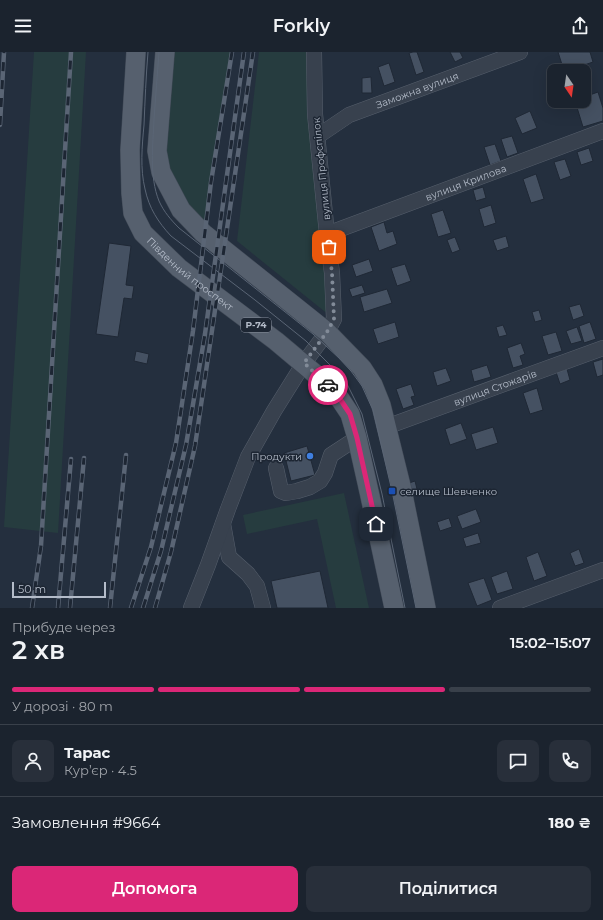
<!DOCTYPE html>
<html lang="uk">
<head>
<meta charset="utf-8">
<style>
	body { margin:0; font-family:Montserrat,sans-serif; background:#282f3a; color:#f1f3f6; height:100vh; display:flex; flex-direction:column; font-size:15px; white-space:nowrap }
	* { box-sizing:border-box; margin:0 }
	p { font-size:13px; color:#a0a4aa }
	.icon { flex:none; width:22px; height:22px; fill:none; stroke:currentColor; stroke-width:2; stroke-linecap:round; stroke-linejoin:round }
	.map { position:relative; height:556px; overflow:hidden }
	.details { display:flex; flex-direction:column; background:#1b232e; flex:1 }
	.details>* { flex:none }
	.needle { width:26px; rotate:167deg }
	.tools { position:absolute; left:547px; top:12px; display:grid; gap:8px }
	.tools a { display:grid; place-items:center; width:44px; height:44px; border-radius:8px; background:#1b232e; box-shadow:0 4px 16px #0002,0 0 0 1px #39404a; font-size:20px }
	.scale { position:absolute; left:12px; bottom:10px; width:94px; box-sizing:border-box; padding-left:4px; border:2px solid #b4bcc9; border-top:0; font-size:11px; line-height:14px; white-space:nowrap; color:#b4bcc9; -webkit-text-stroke:3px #1d2633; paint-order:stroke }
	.pin { position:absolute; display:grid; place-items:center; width:34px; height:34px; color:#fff; margin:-17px; border-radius:8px; box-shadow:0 2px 6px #0006 }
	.courier { position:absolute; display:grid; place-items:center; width:40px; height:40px; margin:-20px; border:3px solid #db2777; border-radius:50%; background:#fff; color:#222; box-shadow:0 1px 5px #0007 }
	.head em { font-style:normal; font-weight:600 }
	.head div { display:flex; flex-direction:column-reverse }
	.head { display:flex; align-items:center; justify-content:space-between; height:68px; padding:0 12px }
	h1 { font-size:26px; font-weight:600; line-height:30px }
	.bar { display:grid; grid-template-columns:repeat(4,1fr); gap:6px 4px; align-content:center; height:48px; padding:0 12px }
	.bar i { height:5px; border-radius:3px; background:#39404a }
	.bar .on { background:#db2777 }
	.bar p { grid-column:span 4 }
	.line { display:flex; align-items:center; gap:10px; padding:0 12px; border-top:1px solid #39404a }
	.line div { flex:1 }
	.round { display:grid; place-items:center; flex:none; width:42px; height:42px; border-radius:8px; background:#282f3a }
	.button { display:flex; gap:8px; margin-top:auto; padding:8px 12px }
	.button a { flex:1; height:46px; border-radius:8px; background:#db2777; color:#fff; font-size:16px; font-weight:600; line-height:46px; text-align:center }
	.button a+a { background:#282f3a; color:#f1f3f6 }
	header { display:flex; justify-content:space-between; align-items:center; height:52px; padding:0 12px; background:#1b232e; font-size:18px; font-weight:600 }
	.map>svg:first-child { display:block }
</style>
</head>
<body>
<header><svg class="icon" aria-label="menu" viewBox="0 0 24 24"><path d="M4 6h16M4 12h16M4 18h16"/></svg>Forkly<svg class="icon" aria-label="share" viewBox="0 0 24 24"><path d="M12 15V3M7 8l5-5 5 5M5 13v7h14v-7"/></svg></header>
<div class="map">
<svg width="603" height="556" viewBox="0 0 603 556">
	<rect width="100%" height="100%" fill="#242f3e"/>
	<g fill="#263c3f">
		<polygon points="34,0 86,0 58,481 4,475"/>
		<polygon points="165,0 232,0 203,181 157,99"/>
		<polygon points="259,0 314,0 334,267 237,189"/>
		<polygon points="344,441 369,556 336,556 317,467 247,482 243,463"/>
	</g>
	<g fill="#455162" stroke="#1f2835">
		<polygon points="413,0 417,0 424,20 416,23 409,1"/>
		<polygon points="450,0 460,0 463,6 455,10"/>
		<polygon points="558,0 590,0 593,10 567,19 564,19"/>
		<polygon points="389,11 395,30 384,34 378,15"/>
		<polygon points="371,25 372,41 362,41 362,26"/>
		<polygon points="598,40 603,56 603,69 583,75 575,49 584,49 584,45"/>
		<polygon points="530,59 537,76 522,82 515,66"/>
		<polygon points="512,84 518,101 507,105 501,87"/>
		<polygon points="495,92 501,109 490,113 484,95"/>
		<polygon points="589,96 593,109 581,113 577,100"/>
		<polygon points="565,107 571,124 560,128 554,110"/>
		<polygon points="536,122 544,147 531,151 523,127"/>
		<polygon points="483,135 486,146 476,149 473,138"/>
		<polygon points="491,153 496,171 484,175 479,157"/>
		<polygon points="443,158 451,181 438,185 431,162"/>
		<polygon points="384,170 387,181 393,179 397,192 379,199 371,175"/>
		<polygon points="506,184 509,195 497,199 493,188"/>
		<polygon points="455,185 460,198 452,201 447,188"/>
		<polygon points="109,191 131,194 126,233 134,234 132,247 124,246 118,285 96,282"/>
		<polygon points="369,207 373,219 356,225 352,213"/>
		<polygon points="405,212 411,229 397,234 391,216"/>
		<polygon points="362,233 365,241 352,245 349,237"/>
		<polygon points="387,237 392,251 364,260 360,245"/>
		<polygon points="580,252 584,264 573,268 569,255"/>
		<polygon points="539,258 542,268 535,270 532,260"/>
		<polygon points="395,270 399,285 378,292 373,277"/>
		<polygon points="590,270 596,287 584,291 579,274"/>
		<polygon points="503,273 507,283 499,285 496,275"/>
		<polygon points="577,275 582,289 571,292 566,279"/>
		<polygon points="556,280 562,299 548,303 542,284"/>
		<polygon points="521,291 525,302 520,304 523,313 513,316 507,296"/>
		<polygon points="136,299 149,302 147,312 134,309"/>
		<polygon points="603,307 603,323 597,325 593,310"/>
		<polygon points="487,313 491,325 474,330 471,318"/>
		<polygon points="446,316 451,329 437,334 433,320"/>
		<polygon points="567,317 570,328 560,332 556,320"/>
		<polygon points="411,332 415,344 411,345 414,353 403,357 396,337"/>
		<polygon points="537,336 543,358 530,362 523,341"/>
		<polygon points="461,371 467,387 450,393 445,377"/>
		<polygon points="493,375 498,391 476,398 471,382"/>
		<polygon points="307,394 315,423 291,429 284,401"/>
		<polygon points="415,429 418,441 412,443 409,431"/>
		<polygon points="476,457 481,470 462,477 457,464"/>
		<polygon points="449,466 452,475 440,479 437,470"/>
		<polygon points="478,481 481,491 466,495 463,486"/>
		<polygon points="579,497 584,511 575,514 570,501"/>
		<polygon points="538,500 547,524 534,529 526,505"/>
		<polygon points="320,519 328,556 277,556 271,529"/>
		<polygon points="507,519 513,537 497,542 491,525"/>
		<polygon points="484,526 492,548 477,554 468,531"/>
	</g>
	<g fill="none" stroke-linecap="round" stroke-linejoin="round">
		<g stroke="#565f6c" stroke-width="16">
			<g id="minor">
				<path id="s1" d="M318,84L349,63L520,0"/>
				<path id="s2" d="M327,182L603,79"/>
				<path id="s3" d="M386,375L603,296"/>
				<polyline points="276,416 281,439 286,441 297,439 310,435 320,429 325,421 331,403 357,386"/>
				<polyline points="223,472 229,505 248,522 257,534 263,556"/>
				<polyline points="191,556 208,513 228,457 248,405 274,359 304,311 327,280 334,267 332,221 327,182 315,62 314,0"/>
				<polyline points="500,556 603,518"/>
			</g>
		</g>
		<g stroke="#414a57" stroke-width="20">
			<g id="major">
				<path id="s4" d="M136,0L130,98L131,141L133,161L143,181L179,216L276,289L326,331L340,347L350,362L357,386L370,444L394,556"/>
				<polyline points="165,0 157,99 161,120 181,158 203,181 327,280 362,316 373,333 381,353 402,438 426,556"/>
			</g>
		</g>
		<use href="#minor" stroke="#38414e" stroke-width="15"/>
		<use href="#major" stroke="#56606e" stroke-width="19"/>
		<g stroke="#5a6575" stroke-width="1">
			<path d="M148,0C146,24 145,49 144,73C142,94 140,117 145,137C149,156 158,170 171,184L255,248L306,289L330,313L347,332L362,362L382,442L405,556"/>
			<path d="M159,0C157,22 156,45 154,67C153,94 149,124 159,149C164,160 171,168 179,176L313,282L339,306L351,319L362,334L373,358L392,439L416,556"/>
		</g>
		<g stroke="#5a6575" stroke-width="4.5">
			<g id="rail">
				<polyline points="0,73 4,0"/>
				<polyline points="32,556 41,494 71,0"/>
				<polyline points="58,556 71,407"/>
				<polyline points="70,556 84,406"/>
				<polyline points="110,556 126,403"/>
				<polyline points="131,556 151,495 176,391 193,279 211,130 232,0"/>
				<polyline points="143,556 161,499 186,393 205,282 244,0"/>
				<polyline points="155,556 171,500 195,394 253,0"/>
			</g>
		</g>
		<use href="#rail" stroke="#1d2633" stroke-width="3" stroke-dasharray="9" stroke-linecap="butt"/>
	</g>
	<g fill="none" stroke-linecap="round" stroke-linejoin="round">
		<polyline stroke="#828b98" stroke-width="4" stroke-dasharray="0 7.2" points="328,333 304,311 327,280 334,267 332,221 329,195"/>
		<polyline stroke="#db2777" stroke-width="5" points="328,333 340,347 350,362 357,386 376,472"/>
	</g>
	<circle fill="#3f7fe0" stroke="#1d2633" stroke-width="1.5" cx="310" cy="404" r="4"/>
	<rect fill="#1a4fb4" stroke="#1d2633" stroke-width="1.5" x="388" y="435" width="8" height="8" rx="2"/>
	<g text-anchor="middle" stroke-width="3" stroke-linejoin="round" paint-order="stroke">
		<rect fill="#1d2633" stroke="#878f9c" stroke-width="1" x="241" y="266" width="30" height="14" rx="3"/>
		<g font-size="9" font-weight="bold" fill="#b4bcc9">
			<text x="256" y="276">Р-74</text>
		</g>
		<g font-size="10" fill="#b4bcc9" stroke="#1d2633">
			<text dy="4" stroke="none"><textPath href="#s1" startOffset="110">Заможна вулиця</textPath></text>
			<text transform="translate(321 117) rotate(-96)" y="4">вулиця Профспілок</text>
			<text dy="4" stroke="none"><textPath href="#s2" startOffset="148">вулиця Крилова</textPath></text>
			<text dy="4" stroke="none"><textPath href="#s4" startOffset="246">Південний проспект</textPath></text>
			<text dy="4" stroke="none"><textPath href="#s3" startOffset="116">вулиця Стожарів</textPath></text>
		</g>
		<g font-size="10" fill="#b4bcc9" stroke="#1d2633" text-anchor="end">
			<text x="302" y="408">Продукти</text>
			<text x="400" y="443" text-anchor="start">селище Шевченко</text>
		</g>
	</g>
</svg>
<div class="tools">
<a><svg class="needle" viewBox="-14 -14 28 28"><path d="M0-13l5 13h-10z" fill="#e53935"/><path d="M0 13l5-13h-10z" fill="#a0a4aa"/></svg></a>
</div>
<div class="scale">50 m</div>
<div class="pin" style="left:329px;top:195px;background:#ea580c"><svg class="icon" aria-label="bag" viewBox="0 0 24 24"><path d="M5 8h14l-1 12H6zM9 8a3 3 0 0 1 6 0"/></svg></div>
<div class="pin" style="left:376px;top:472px;background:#1f2937"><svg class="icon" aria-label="home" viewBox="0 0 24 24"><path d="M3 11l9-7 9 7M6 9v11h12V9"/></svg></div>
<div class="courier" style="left:328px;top:333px"><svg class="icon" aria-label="car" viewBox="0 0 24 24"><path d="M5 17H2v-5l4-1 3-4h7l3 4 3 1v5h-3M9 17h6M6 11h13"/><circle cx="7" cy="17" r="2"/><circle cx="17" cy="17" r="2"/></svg></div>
</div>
<section class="details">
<div class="head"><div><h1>2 хв</h1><p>Прибуде через</p></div><em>15:02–15:07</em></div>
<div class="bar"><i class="on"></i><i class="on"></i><i class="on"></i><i></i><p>У дорозі · 80 m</p></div>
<div class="line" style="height:72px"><a class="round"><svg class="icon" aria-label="person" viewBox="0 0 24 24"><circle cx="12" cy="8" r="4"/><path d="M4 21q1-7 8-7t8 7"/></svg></a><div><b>Тарас</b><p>Кур’єр · 4.5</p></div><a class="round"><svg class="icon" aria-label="chat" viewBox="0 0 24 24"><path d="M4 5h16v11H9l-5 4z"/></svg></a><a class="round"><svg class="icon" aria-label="phone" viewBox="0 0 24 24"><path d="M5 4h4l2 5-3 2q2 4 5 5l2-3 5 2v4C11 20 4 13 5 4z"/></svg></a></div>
<div class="line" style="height:52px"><div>Замовлення #9664</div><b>180 ₴</b></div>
<div class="button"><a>Допомога</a><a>Поділитися</a></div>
</section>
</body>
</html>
